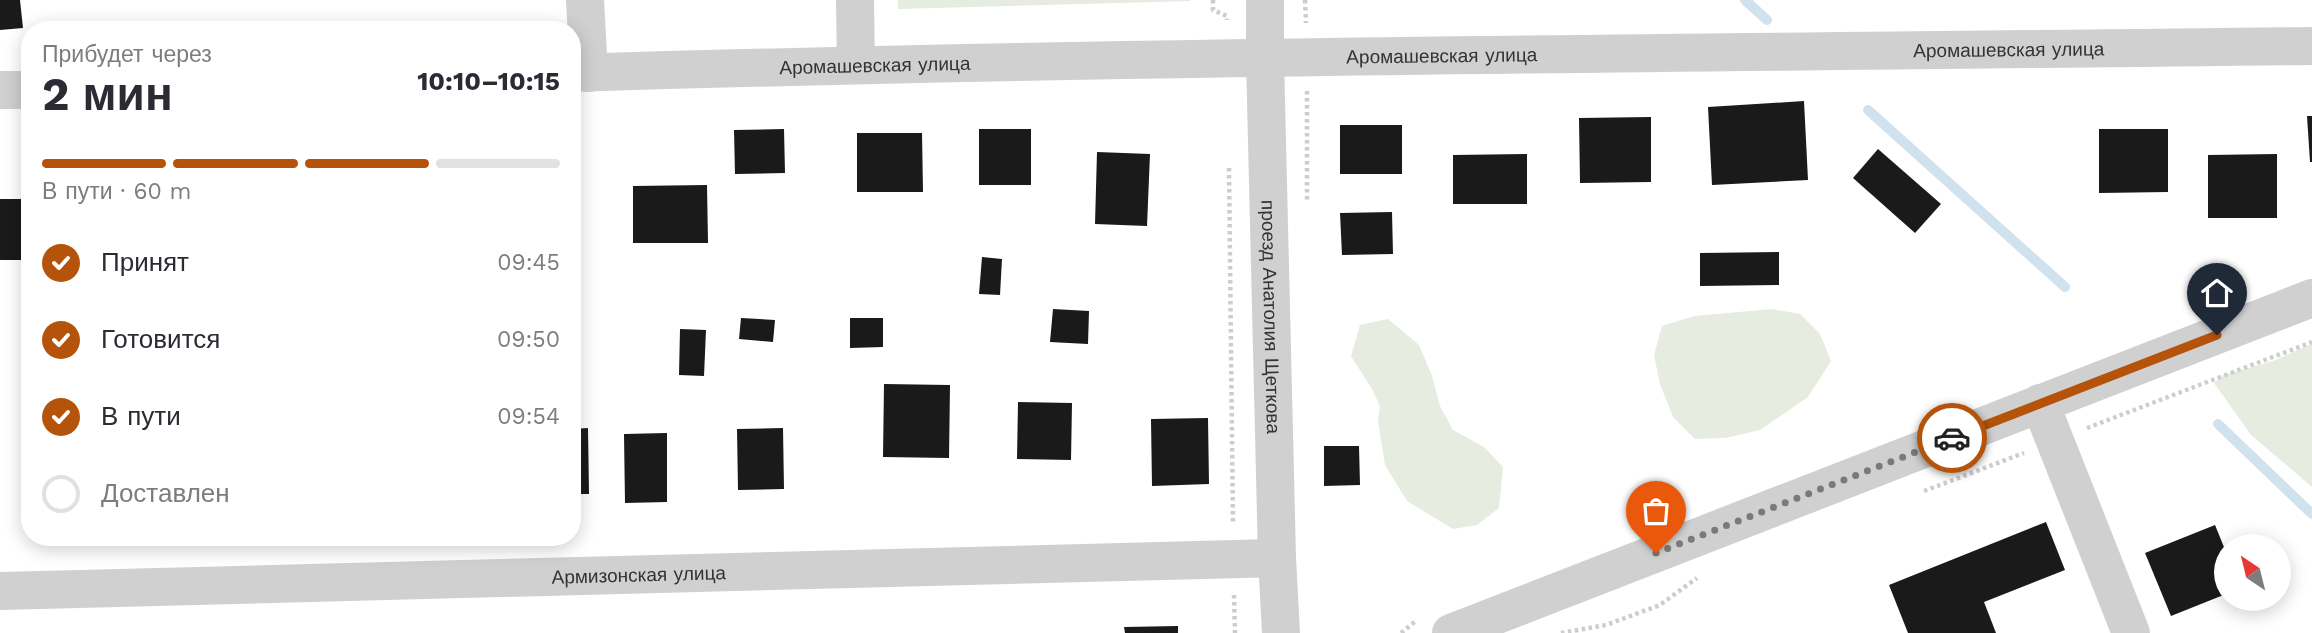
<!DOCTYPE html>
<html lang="ru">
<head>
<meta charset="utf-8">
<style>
	body { margin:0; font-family:"Work Sans",sans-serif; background:#f7f7f7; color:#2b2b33; height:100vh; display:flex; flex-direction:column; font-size:26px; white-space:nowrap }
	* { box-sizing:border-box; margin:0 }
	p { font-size:23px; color:#7c7c81 }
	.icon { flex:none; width:38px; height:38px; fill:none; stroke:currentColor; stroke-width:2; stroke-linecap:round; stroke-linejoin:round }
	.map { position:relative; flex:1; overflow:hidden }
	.panel { position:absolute; left:21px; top:21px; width:560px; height:525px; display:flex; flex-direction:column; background:#fff; border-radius:28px; box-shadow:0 4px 18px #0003 }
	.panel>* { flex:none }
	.needle { width:46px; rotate:325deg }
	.tools { position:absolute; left:2214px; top:534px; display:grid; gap:14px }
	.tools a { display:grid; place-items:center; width:77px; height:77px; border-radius:50%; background:#fff; box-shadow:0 4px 18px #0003; font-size:35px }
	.pin { position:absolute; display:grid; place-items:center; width:60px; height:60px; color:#fff; margin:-72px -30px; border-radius:50% 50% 50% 0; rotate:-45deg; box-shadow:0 0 7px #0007 }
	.pin .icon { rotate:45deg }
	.courier { position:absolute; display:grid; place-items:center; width:70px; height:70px; margin:-35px; border:5px solid #b45309; border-radius:50%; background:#fff; color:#222; box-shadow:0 2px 9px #0007 }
	.summary em { font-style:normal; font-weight:700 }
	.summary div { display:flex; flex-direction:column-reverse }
	.summary { display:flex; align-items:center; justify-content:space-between; height:119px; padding:0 21px }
	h1 { font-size:46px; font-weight:700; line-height:52px }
	.bar { display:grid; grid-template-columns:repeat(4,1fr); gap:10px 7px; align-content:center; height:84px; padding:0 21px }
	.bar i { height:9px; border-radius:5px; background:#e1e1e2 }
	.bar .on { background:#b45309 }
	.bar p { grid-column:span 4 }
	ol { padding:0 21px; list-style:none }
	li { display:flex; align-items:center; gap:21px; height:77px }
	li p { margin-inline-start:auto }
	li .icon { padding:7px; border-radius:50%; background:#b45309; color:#fff; stroke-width:4 }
	li:last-child { color:#7c7c81 }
	li i { width:38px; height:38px; border:4px solid #e1e1e2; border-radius:50% }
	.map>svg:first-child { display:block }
</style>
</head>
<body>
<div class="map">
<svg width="2312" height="633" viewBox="0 0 2312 633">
	<rect width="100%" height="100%" fill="#fff"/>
	<g fill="#e6ecdf">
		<polygon points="898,0 1190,0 1190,1 898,9"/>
		<polygon points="1772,309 1800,314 1820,334 1831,361 1808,397 1760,430 1725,438 1695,439 1673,417 1660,384 1654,355 1662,326 1694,316"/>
		<polygon points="1388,319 1419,345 1432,376 1440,406 1453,430 1484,447 1503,467 1499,508 1477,525 1453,529 1407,501 1385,465 1378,421 1380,406 1372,389 1351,356 1360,325"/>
		<polygon points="2312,344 2312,487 2251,435 2214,383 2224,375 2273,361"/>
	</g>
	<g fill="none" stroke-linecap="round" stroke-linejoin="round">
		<g stroke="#cfe2ee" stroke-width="10">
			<polyline points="1745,0 1767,20"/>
			<polyline points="1868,110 2065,287"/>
			<polyline points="2218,424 2312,514"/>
		</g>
	</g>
	<g fill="#1a1a1a">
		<polygon points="0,0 20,0 23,28 0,30"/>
		<polygon points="1804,101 1808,180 1712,185 1708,107"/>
		<polygon points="2307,116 2312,116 2312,162 2310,162"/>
		<polygon points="1651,117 1651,182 1580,183 1579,118"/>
		<rect x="1340" y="125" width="62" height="49"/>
		<polygon points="784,129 785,173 735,174 734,130"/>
		<rect x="979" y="129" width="52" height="56"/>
		<polygon points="2099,129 2168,129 2168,192 2099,193"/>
		<polygon points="857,133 922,133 923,192 857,192"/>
		<polygon points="1878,149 1941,204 1915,233 1853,178"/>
		<polygon points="1097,152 1150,154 1147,226 1095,224"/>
		<polygon points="1527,154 1527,204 1453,204 1453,155"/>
		<polygon points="2277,154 2277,218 2208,218 2208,155"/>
		<polygon points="707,185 708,243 633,243 633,186"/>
		<rect x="0" y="199" width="30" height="61"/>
		<polygon points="1392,212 1393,254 1342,255 1340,213"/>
		<polygon points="1779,252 1779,285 1700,286 1700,253"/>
		<polygon points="982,257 1002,259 1000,295 979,294"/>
		<polygon points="1053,309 1089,311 1088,344 1050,342"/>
		<polygon points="741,318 775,320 773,342 739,339"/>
		<polygon points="850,318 883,318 883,347 850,348"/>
		<polygon points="680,329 706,330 704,376 679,375"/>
		<polygon points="884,384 950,385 949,458 883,457"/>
		<polygon points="1018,402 1072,403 1071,460 1017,459"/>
		<polygon points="1208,418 1209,484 1152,486 1151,419"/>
		<polygon points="588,428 589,494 572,494 572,429"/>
		<polygon points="783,428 784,489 738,490 737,429"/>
		<polygon points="667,433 667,502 625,503 624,434"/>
		<polygon points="1324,446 1359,446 1360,485 1324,486"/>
		<polygon points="2046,522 2065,570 1984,602 1996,633 1908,633 1889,585"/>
		<polygon points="2215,525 2226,552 2226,594 2171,616 2145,553"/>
		<polygon points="1178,626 1178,633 1125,633 1124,627"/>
	</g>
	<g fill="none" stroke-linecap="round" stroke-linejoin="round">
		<g stroke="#cdcdcd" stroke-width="4.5" stroke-dasharray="3.5 3.5" stroke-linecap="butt">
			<polyline points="1213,0 1213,10 1227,16 1227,20"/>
			<polyline points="1305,0 1306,23"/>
			<polyline points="1307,91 1307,202"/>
			<polyline points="1229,168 1233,524"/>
			<polyline points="2087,428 2312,342"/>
			<polyline points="1924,491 2024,453"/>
			<polyline points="1234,595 1235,633"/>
			<polyline points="1401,633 1417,620"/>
			<polyline points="1561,633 1606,625 1660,605 1697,578"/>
		</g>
		<g stroke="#d0d0d0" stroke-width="38">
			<polyline points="585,0 589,73"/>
			<polyline points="855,0 856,65"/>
			<path id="s1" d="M1265,0V58L1277,558L1281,633"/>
			<path id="s2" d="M572,73C1152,55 1732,53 2312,46"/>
			<polyline points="0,90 30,90"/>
			<polyline points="2040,403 2131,633"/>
			<path id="s3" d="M0,591L1277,558"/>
			<polyline points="1451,633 2312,298"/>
		</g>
	</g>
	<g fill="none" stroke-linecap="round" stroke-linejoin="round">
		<polyline stroke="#7a7a7a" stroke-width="7" stroke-dasharray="0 12.6" points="1656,553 1952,438"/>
		<polyline stroke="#b45309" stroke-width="9" points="1952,438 2217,335"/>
	</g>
	<g text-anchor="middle" stroke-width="7" stroke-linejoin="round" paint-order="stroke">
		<g font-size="19" fill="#333" stroke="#fff">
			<text dy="7" stroke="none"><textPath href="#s2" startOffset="1437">Аромашевская улица</textPath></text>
			<text dy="7" stroke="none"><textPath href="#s2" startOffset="870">Аромашевская улица</textPath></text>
			<text dy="7" stroke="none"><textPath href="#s2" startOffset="303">Аромашевская улица</textPath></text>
			<text dy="7" stroke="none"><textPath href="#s1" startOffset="317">проезд Анатолия Щеткова</textPath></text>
			<text dy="7" stroke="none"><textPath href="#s3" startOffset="639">Армизонская улица</textPath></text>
		</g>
	</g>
</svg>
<div class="tools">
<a><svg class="needle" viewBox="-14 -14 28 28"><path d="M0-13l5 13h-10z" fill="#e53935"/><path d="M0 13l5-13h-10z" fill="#7c7c81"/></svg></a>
</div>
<div class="pin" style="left:1656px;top:553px;background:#ea580c"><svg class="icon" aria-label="bag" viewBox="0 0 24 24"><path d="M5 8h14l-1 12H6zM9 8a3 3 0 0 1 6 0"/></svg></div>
<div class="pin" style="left:2217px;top:335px;background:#1f2937"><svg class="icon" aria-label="home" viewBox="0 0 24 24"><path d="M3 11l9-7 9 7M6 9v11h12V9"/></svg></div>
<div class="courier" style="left:1952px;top:438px"><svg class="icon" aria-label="car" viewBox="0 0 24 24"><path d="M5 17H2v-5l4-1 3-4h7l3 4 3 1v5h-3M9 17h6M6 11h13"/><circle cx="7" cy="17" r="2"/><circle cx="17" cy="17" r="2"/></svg></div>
<section class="panel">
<div class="summary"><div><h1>2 мин</h1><p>Прибудет через</p></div><em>10:10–10:15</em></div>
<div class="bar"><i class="on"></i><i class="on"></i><i class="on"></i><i></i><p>В пути · 60 m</p></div>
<ol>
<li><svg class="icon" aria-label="check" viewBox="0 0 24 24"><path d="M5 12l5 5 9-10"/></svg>Принят<p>09:45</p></li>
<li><svg class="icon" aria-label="check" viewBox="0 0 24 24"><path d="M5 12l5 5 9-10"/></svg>Готовится<p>09:50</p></li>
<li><svg class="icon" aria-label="check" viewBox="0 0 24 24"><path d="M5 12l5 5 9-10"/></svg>В пути<p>09:54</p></li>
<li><i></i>Доставлен</li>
</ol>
</section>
</div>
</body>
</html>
